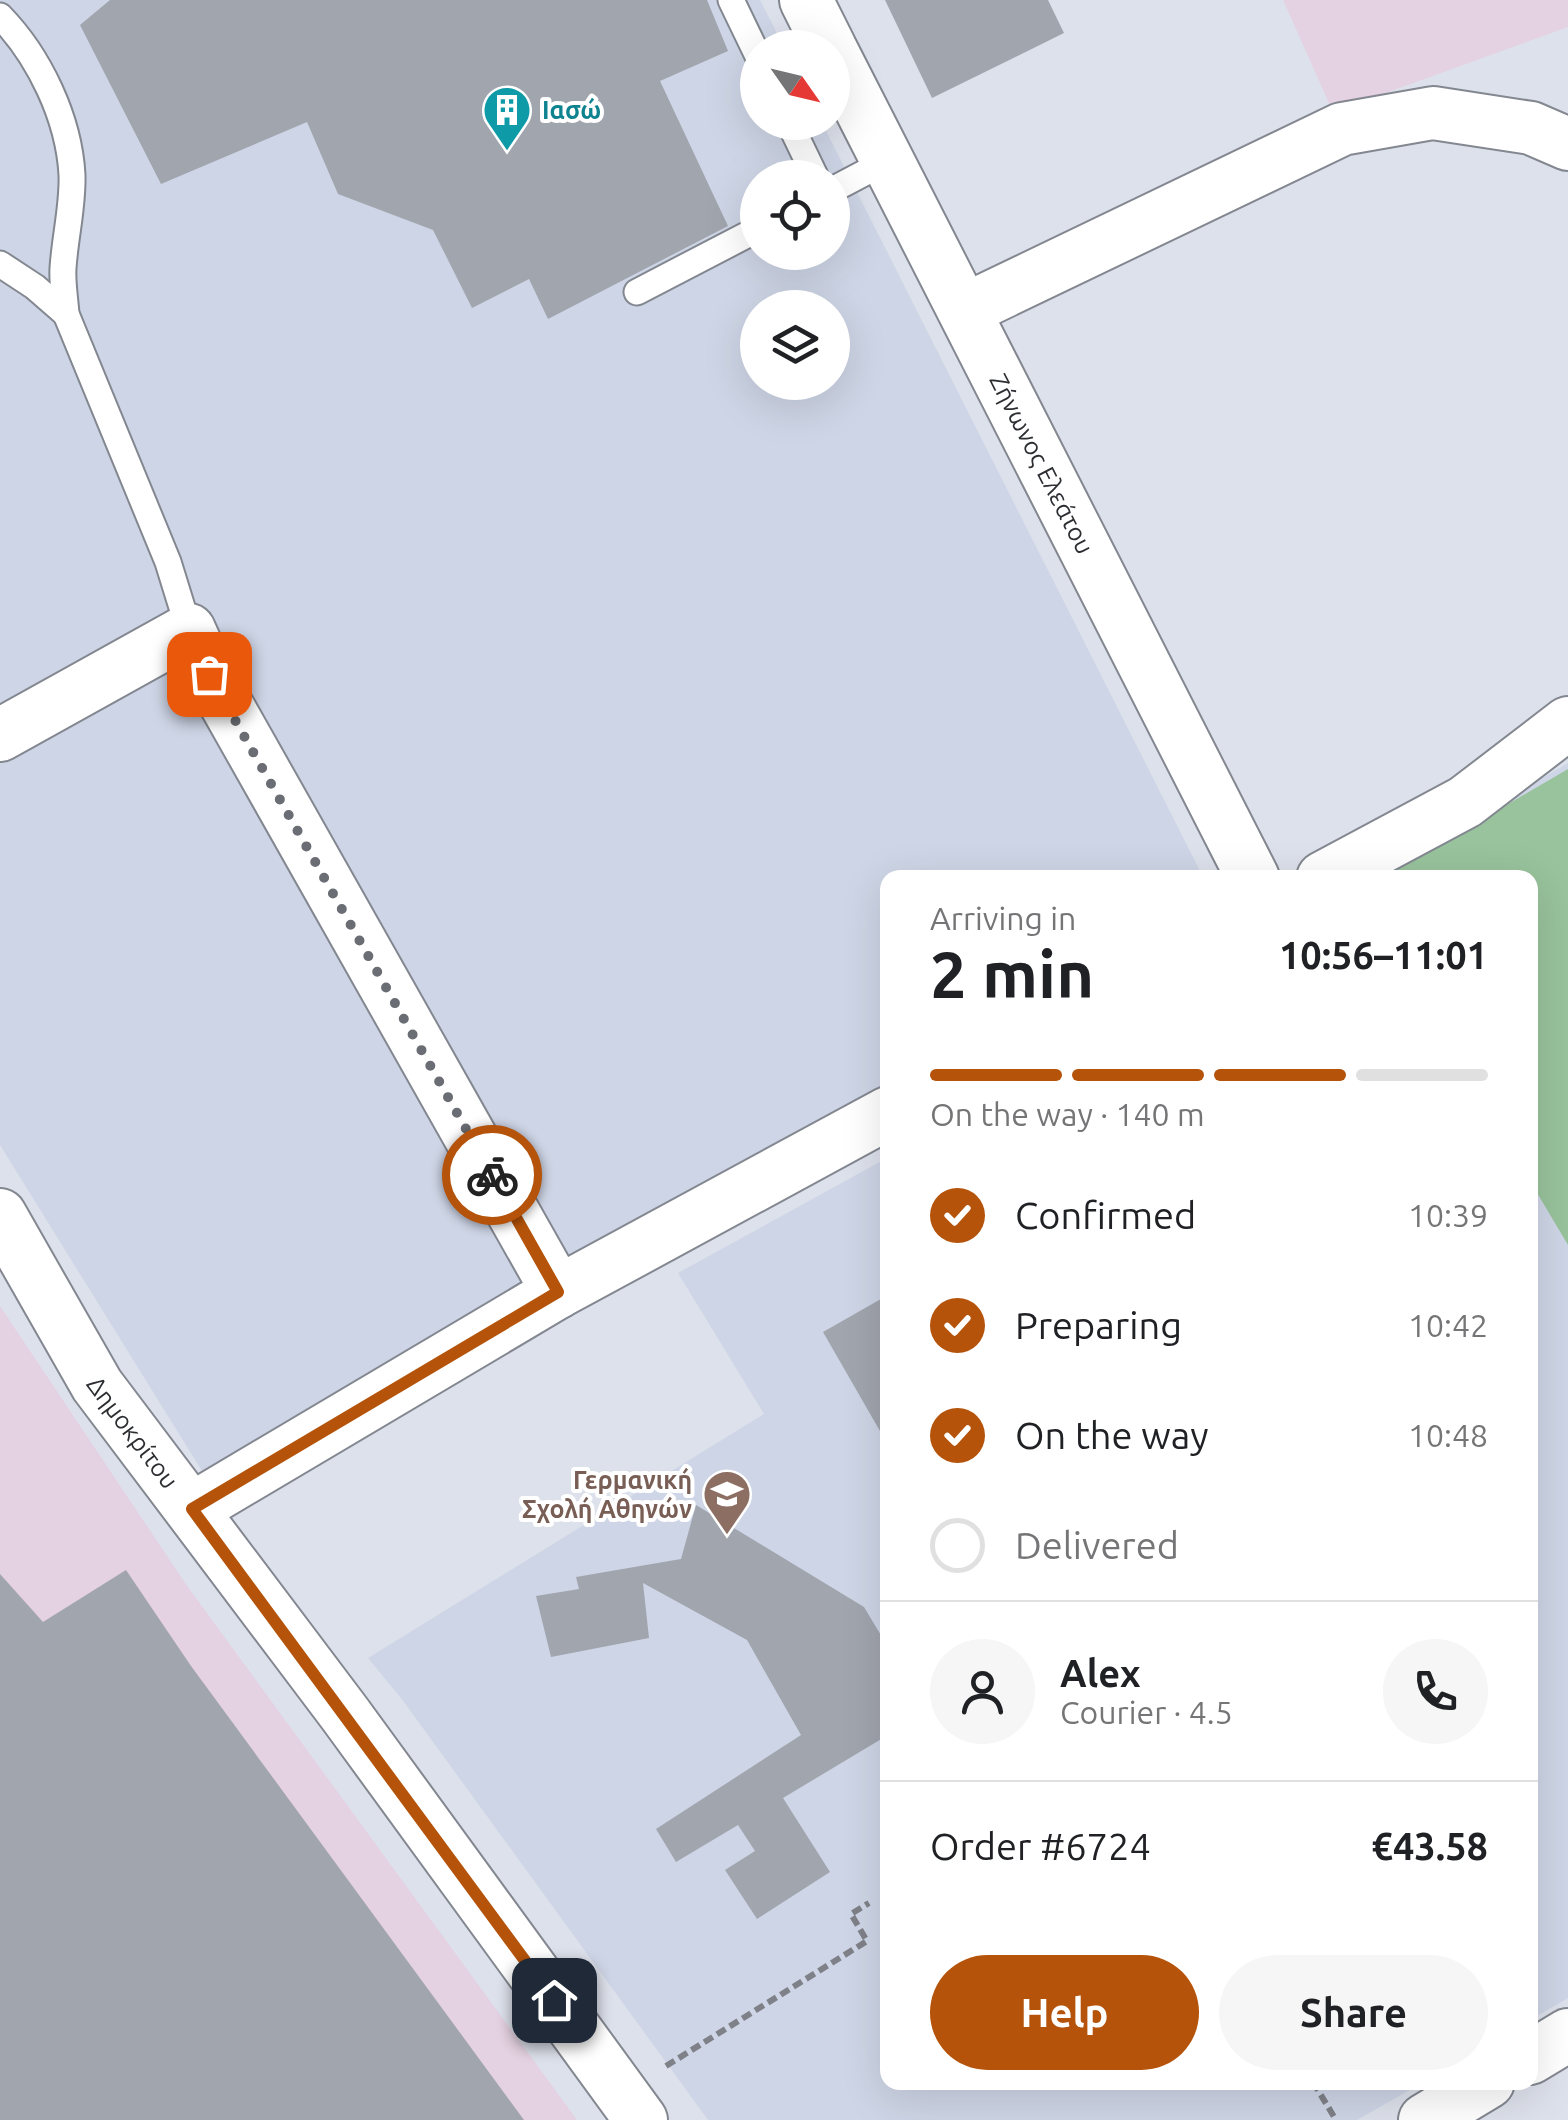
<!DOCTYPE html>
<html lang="en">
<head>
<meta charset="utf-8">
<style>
	body { margin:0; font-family:Ubuntu,sans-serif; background:#f6f6f6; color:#202124; height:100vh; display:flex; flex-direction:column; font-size:38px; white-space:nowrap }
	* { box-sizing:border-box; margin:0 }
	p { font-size:32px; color:#757577 }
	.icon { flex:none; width:55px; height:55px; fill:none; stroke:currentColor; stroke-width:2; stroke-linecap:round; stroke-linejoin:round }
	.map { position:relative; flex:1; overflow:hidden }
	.panel { position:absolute; left:880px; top:870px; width:658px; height:1220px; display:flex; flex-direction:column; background:#fff; border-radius:20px; box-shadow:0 10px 40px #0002 }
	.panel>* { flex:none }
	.needle { width:65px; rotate:124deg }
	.controls { position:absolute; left:740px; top:30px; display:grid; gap:20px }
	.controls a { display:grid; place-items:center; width:110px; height:110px; border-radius:50%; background:#fff; box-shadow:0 10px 40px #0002; font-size:50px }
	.pin { position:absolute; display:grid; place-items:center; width:85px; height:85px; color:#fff; margin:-42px; border-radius:20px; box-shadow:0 5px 15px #0006 }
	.courier { position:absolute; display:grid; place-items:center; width:100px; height:100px; margin:-50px; border:8px solid #b45309; border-radius:50%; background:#fff; color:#222; box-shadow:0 2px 12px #0007 }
	.summary em { font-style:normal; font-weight:600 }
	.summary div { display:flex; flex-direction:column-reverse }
	.summary { display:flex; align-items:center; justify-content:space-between; height:170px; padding:0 50px }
	h1 { font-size:65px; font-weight:600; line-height:75px }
	.bar { display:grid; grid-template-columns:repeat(4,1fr); gap:15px 10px; align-content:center; height:120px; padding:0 50px }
	.bar i { height:12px; border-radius:8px; background:#e0e0e0 }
	.bar .current { background:#b45309 }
	.bar p { grid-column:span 4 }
	.line { display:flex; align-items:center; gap:25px; padding:0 50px; border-top:2px solid #e0e0e0 }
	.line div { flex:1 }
	.round { display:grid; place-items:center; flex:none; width:105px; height:105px; border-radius:52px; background:#f6f6f6 }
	ol { padding:0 50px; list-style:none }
	li { display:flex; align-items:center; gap:30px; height:110px }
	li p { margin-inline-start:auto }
	li .icon { padding:10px; border-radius:50%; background:#b45309; color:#fff; stroke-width:4 }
	li:last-child { color:#757577 }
	li i { width:55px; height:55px; border:5px solid #e0e0e0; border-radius:50% }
	.cta { display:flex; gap:20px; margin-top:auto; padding:20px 50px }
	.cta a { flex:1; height:115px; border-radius:60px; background:#b45309; color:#fff; font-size:40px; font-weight:600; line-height:115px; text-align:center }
	.cta a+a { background:#f6f6f6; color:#202124 }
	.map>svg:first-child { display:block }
</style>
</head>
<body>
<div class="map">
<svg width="1568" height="2120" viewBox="0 0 1568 2120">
	<rect width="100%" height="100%" fill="#dde1eb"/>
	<g fill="#e4d1e1">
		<polygon points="1283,0 1568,0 1568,27 1333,112"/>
		<polygon points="0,1306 185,1583 577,2120 0,2120"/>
	</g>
	<g fill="#ced5e6" fill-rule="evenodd">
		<path d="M0,0H760L784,47L758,48V122L822,123L1203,877L888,878L887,1088L202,1471L0,1145ZM758,178H832V252H758ZM758,308H832V382H758Z"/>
		<polygon points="1568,763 1568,1998 1530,2020 1530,878 1371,878"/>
		<polygon points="887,1158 888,2082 1422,2083 1357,2120 708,2120 401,1698 368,1658 764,1414 678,1273"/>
	</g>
	<polygon fill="#98c39c" points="1568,769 1568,1245 1530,1181 1530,878 1382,878"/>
	<g fill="#a1a5ae">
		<polygon points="110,0 707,0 728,51 660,81 728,226 548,319 529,279 472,308 433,230 338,194 307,122 161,184 80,25"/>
		<polygon points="885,0 1048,0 1064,33 932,98"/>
		<polygon points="888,1295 888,1445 823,1332"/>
		<polygon points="696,1505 864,1607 888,1647 888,1735 783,1798 830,1872 757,1919 725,1870 755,1851 738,1825 676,1862 656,1829 801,1735 747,1640 643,1583 649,1638 551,1657 536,1596 579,1589 576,1577 681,1559"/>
		<polygon points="126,1570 191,1666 524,2120 0,2120 0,1574 43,1622"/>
	</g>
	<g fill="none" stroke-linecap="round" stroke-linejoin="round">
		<g stroke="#838790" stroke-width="29">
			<g id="service">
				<polyline points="731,0 758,56"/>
				<path d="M0,16C39,56 69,118 72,175C73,206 65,237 63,268C62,283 65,299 66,314L168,562L189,630"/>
				<polyline points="789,122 816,178"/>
				<polyline points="832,190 887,161"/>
				<polyline points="0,264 35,287 66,314"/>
				<polyline points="637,292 758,229"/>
			</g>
		</g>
		<g stroke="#838790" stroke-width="56">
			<g id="minor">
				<polyline points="806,0 830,48"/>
				<path id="s1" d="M832,52L1253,878"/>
				<polyline points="965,310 1342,129 1433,113 1531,128 1568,144"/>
				<polyline points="0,735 189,630 209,674 558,1292"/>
				<polyline points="1323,878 1465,802 1568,723"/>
				<path id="s2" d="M0,1215L97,1385L345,1714L641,2120"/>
				<polyline points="192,1509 558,1292 888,1113"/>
				<polyline points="1530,2058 1568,2035"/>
				<polyline points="1425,2120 1488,2082"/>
			</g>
		</g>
		<g stroke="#7f8188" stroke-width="6" stroke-dasharray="10 5" stroke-linecap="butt">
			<polyline points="666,2066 867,1941 851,1914 869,1903"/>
			<polyline points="1313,2082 1336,2120"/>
		</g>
		<use href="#service" stroke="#fff" stroke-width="25"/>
		<use href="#minor" stroke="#fff" stroke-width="52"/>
	</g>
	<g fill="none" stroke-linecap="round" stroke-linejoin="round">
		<polyline stroke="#6a6d73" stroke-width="10" stroke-dasharray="0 18" points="209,674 492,1175"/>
		<polyline stroke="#b45309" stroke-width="12" points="492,1175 558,1292 192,1509 554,2000"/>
	</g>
	<defs>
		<g id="building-pin" transform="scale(2.5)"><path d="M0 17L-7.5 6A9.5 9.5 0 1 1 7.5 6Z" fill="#0f9aa8" stroke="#fff"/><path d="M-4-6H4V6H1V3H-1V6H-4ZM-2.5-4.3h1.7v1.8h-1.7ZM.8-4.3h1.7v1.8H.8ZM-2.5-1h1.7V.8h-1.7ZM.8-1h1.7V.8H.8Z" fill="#fff"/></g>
		<g id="school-pin" transform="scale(2.5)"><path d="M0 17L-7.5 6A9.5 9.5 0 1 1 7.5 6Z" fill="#8d6e63" stroke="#fff"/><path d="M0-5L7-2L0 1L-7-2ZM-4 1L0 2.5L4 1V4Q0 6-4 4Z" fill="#fff"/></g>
	</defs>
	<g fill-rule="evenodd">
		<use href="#building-pin" x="507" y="110"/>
		<use href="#school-pin" x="727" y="1494"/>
	</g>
	<g text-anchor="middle" stroke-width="8" stroke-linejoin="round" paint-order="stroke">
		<g font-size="25" font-weight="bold" fill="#0d838f" stroke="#fff" text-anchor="start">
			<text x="542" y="119">Ιασώ</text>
		</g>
		<g font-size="25" fill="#2c2e32" stroke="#fff">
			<text dy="9" stroke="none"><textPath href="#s1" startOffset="462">Ζήνωνος Ελεάτου</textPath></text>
			<text dy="9" stroke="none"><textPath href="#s2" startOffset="255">Δημοκρίτου</textPath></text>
		</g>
		<g font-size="25" font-weight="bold" fill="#785e54" stroke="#fff" text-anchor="end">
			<text x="692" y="1489">Γερμανική<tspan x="692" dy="29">Σχολή Αθηνών</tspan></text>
		</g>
	</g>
</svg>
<div class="controls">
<a><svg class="needle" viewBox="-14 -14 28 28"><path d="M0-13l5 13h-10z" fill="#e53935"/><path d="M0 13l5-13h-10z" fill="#757577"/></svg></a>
<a><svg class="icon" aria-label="locate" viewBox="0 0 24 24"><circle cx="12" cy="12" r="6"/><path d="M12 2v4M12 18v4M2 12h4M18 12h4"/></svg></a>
<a><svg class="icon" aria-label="layers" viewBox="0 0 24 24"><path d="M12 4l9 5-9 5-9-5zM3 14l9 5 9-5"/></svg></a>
</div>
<div class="pin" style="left:209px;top:674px;background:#ea580c"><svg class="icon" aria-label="bag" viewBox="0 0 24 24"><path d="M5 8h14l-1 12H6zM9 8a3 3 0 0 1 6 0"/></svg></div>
<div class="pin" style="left:554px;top:2000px;background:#1f2937"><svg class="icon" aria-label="home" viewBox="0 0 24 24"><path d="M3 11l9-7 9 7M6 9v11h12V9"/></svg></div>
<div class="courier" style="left:492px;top:1175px"><svg class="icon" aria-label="bike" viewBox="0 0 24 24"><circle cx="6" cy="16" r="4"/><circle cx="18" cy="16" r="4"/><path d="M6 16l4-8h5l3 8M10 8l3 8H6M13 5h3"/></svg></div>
<section class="panel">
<div class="summary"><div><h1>2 min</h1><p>Arriving in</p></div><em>10:56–11:01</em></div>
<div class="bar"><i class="current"></i><i class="current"></i><i class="current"></i><i></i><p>On the way · 140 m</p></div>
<ol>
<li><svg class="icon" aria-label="check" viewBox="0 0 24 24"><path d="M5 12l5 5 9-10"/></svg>Confirmed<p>10:39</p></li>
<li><svg class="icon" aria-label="check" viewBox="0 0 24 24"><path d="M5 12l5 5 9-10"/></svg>Preparing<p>10:42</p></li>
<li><svg class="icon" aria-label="check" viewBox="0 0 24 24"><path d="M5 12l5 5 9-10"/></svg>On the way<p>10:48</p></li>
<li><i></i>Delivered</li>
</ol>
<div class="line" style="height:180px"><a class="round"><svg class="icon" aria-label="person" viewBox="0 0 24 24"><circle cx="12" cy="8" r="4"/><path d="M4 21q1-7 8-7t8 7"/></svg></a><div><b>Alex</b><p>Courier · 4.5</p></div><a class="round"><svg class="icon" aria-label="phone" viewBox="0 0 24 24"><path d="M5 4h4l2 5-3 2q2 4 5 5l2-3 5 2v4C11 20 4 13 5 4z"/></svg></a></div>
<div class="line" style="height:130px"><div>Order #6724</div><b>€43.58</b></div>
<div class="cta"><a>Help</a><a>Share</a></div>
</section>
</div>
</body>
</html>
